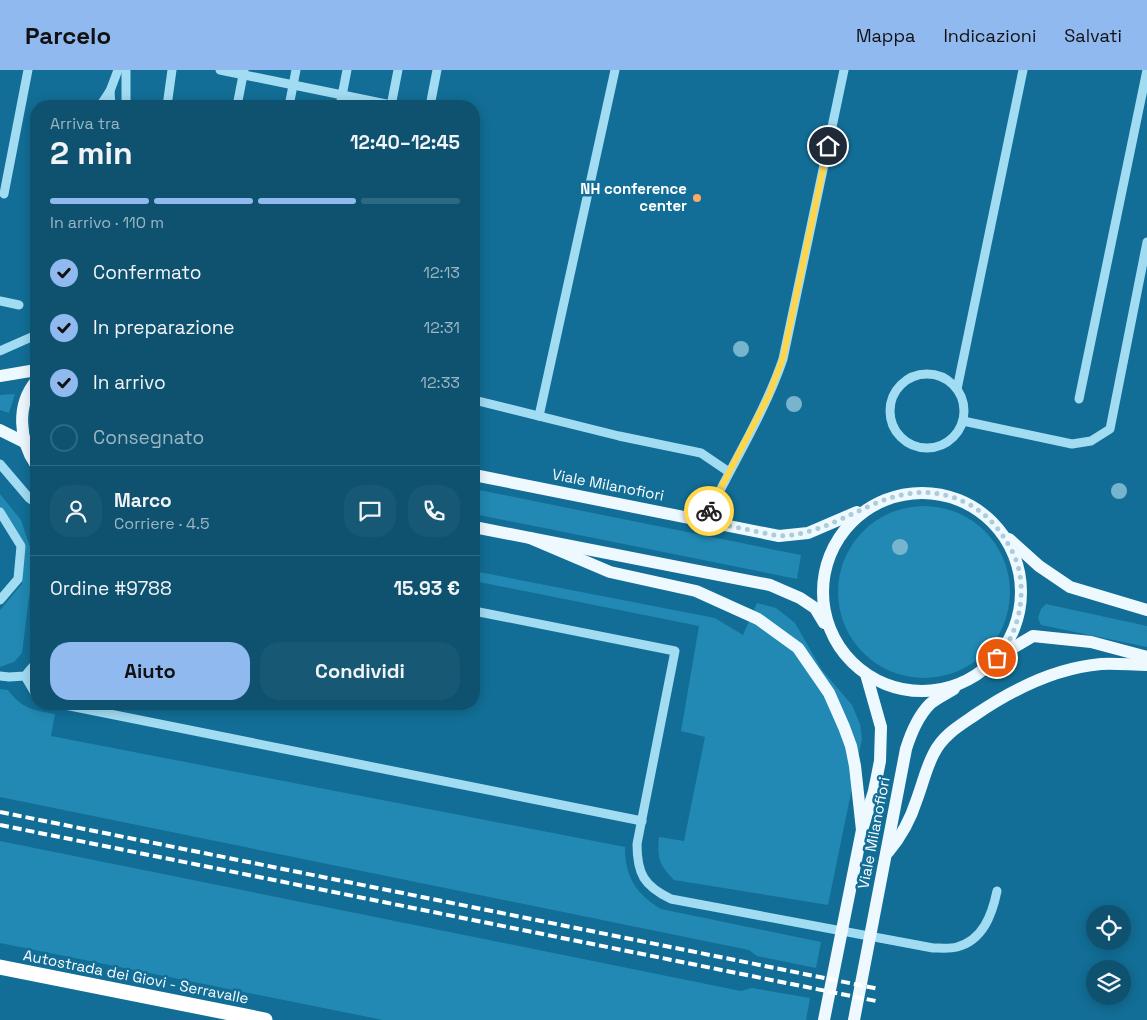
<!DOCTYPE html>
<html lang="it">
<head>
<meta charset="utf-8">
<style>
	body { margin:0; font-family:"Space Grotesk",sans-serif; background:#175875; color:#f1f3f6; height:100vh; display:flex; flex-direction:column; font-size:19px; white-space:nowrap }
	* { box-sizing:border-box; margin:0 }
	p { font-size:16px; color:#9bb6c3 }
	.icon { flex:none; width:28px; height:28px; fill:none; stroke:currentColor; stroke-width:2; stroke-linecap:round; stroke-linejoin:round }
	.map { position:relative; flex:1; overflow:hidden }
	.panel { position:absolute; left:30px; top:30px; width:450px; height:610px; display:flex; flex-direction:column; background:#0e5270; border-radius:20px; box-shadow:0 2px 12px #0003 }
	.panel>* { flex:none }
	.buttons { position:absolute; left:1086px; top:835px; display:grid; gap:10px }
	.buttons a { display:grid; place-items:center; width:45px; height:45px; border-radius:50%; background:#0e5270; box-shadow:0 2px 12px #0003; font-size:25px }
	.pin { position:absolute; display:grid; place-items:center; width:42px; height:42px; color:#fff; margin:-21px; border:2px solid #fff; border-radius:50%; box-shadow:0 1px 5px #0007 }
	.courier { position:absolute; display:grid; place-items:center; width:50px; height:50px; margin:-25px; border:4px solid #ffd54a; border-radius:50%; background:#fff; color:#222; box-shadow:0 1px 6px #0007 }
	.overview em { font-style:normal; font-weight:600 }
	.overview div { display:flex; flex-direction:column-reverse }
	.overview { display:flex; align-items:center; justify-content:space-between; height:85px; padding:0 20px }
	h1 { font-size:32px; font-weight:600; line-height:38px }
	.bar { display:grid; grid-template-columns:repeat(4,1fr); gap:8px 5px; align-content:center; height:60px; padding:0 20px }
	.bar i { height:6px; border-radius:4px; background:#2e6983 }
	.bar .selected { background:#90b9f0 }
	.bar p { grid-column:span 4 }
	.line { display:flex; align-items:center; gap:12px; padding:0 20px; border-top:1px solid #2e6983 }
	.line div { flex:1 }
	.round { display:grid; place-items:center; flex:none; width:52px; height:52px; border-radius:20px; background:#175875 }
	ol { padding:0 20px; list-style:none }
	li { display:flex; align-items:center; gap:15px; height:55px }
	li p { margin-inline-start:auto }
	li .icon { padding:5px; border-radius:50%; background:#90b9f0; color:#111; stroke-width:4 }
	li:last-child { color:#9bb6c3 }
	li i { width:28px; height:28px; border:2px solid #2e6983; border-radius:50% }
	.action { display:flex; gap:10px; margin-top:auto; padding:10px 20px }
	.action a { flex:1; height:58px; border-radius:20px; background:#90b9f0; color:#111; font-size:20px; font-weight:600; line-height:58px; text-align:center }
	.action a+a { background:#175875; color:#f1f3f6 }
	header { display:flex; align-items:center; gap:30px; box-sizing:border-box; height:70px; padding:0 25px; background:#90b9f0; color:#111 }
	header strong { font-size:24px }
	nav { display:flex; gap:28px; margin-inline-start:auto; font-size:18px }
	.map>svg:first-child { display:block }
</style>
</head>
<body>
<header>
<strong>Parcelo</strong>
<nav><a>Mappa</a><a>Indicazioni</a><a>Salvati</a></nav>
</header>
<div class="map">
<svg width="1147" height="950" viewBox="0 0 1147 950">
	<rect width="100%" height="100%" fill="#126e96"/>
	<g fill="#2189b3">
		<polygon points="15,324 9,343 0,340 0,325"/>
		<polygon points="474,419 801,485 797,509 474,444"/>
		<polygon points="0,424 21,450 31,480 33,496 22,583 14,592 0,597 0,540 22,514 23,475 0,438"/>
		<circle cx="924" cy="522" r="86"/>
		<path d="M474,501L715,548L743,565L757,533L776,538L795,553L822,600L852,635L860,654L862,669L828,835L674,810C659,795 657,788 659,767L684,771L705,667L681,661L699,556L474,511Z"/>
		<polygon points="1046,534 1147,556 1147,577 1041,555 1038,548 1041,539"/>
		<path d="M0,619L8,620C22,639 33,640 55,644L51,666L625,777C625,807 636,824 661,839L821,872L816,898L757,886L749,880L0,727Z"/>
		<polygon points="0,771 741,921 752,918 810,928 806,950 383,950 0,873"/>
	</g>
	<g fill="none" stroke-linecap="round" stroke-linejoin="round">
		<g stroke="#a2dcf3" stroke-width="9">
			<polyline points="126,0 126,36"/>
			<polyline points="220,0 391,35"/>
			<polyline points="110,21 111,36"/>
			<polyline points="100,36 110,21 118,0"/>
			<polyline points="167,36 172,0"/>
			<polyline points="237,36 244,0"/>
			<polyline points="289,36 296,0"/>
			<polyline points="340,36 347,0"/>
			<polyline points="391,36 398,0"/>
			<polyline points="430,36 437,0"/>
			<polyline points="4,124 28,0"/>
			<polyline points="0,231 19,235"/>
			<polyline points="0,281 36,265"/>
			<circle cx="927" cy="341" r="37"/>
			<polyline points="957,319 1023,0"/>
			<polyline points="1079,329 1147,0"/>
			<polyline points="474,330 619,366 701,383 729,402"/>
			<polyline points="539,346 615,0"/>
			<polyline points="963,351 1072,374 1091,371 1110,359 1147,172"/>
			<polyline points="0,394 29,428 36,433"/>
			<polyline points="0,442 21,476 18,509 0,530"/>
			<path d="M705,451C730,397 764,345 783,289L844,0"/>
			<path d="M474,541L675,581L637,774C637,804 644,816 671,829L933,878C940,878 950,879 957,877C983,870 992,845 997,821"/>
			<polyline points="0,606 9,607 25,606 36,593"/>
			<polyline points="25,606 36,625"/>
			<polyline points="60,634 642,751"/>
		</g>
		<g stroke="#eef9ff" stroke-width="12">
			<polyline points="0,306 36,300"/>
			<path d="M36,311C16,335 19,370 36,395"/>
			<polyline points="0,360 24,372"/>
			<polyline points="474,405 779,466 808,463 857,442"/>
			<circle cx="922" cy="522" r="99"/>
			<polyline points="474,457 770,515 800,528 815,538 824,553"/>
			<polyline points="530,468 610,502 696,521 758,549 798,578 829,623 844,657 851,676 855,696 862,760"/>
			<polyline points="1009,469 1039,496 1070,517 1147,540"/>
			<polyline points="1001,585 1033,566 1091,572 1147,587"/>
			<path d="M888,782C901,767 911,748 917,729C923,713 926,698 934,683C943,665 959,656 975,645C1013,619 1055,598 1101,594C1116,593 1132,595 1147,595"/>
			<polyline points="824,950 862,760 874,721 880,691 881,657 866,604"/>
			<path d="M854,950L906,679C911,663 918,646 930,634C937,628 946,624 954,619"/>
		</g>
		<polyline stroke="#fff" stroke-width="15" points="0,897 265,950"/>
		<g stroke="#fff" stroke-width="4" stroke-dasharray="9 4" stroke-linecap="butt">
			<polyline points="0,742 879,919"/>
			<polyline points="0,755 876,931"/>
		</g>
	</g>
	<g fill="#77b5cf">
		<circle cx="741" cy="279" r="8"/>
		<circle cx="794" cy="334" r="8"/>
		<circle cx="1119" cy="421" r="8"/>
		<circle cx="900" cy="477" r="8"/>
	</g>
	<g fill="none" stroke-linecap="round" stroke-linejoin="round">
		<path stroke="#acccda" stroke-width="5" stroke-dasharray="0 9" d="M709,441L705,451L779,466C843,465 885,406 952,427C982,437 998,455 1012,481C1026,507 1023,543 1010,569C1006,576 1001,582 997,588"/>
		<polyline stroke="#ffd54a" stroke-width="6" points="709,441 769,325 783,288 828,76"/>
	</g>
	<circle fill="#ffa964" stroke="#126e96" stroke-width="2" cx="697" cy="128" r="5"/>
	<g text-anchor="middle" stroke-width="5" stroke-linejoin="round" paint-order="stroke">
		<g font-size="15" font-weight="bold" fill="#fff" stroke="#126e96" text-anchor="end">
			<text x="687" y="124">NH conference<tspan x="687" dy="17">center</tspan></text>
		</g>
		<g font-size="15" fill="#fff" stroke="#126e96">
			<text transform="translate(608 415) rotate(11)" y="5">Viale Milanofiori</text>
			<text transform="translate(874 763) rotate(-79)" y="5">Viale Milanofiori</text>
			<text transform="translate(136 907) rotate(11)" y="5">Autostrada dei Giovi - Serravalle</text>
		</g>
	</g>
</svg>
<div class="buttons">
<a><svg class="icon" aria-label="locate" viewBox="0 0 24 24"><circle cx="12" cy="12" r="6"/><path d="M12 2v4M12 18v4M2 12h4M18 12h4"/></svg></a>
<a><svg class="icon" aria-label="layers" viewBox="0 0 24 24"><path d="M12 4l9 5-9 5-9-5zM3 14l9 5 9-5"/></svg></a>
</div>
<div class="pin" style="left:997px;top:588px;background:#ea580c"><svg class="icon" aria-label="bag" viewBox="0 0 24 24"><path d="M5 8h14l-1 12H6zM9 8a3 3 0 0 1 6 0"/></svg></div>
<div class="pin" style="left:828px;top:76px;background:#1f2937"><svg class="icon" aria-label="home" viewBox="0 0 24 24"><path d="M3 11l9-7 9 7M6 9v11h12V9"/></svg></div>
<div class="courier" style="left:709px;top:441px"><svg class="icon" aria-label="bike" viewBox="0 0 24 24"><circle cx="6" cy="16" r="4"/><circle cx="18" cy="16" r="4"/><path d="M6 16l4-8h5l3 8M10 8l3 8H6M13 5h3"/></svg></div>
<section class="panel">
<div class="overview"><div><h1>2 min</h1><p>Arriva tra</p></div><em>12:40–12:45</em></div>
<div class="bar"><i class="selected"></i><i class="selected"></i><i class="selected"></i><i></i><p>In arrivo · 110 m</p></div>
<ol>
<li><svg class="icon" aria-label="check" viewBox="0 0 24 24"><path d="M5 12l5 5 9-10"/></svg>Confermato<p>12:13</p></li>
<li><svg class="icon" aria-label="check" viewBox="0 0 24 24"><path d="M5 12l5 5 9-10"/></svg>In preparazione<p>12:31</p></li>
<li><svg class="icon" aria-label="check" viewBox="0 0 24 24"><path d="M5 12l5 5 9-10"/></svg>In arrivo<p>12:33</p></li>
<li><i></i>Consegnato</li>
</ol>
<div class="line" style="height:90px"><a class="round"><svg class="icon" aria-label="person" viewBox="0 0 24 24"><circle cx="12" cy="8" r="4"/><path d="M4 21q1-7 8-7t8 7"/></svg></a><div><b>Marco</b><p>Corriere · 4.5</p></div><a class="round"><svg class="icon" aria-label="chat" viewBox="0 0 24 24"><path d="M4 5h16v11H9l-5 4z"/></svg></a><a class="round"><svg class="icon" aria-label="phone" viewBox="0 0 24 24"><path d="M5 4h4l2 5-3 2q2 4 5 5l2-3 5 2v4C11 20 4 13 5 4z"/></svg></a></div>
<div class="line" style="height:65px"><div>Ordine #9788</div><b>15.93 €</b></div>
<div class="action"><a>Aiuto</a><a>Condividi</a></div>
</section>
</div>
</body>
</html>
